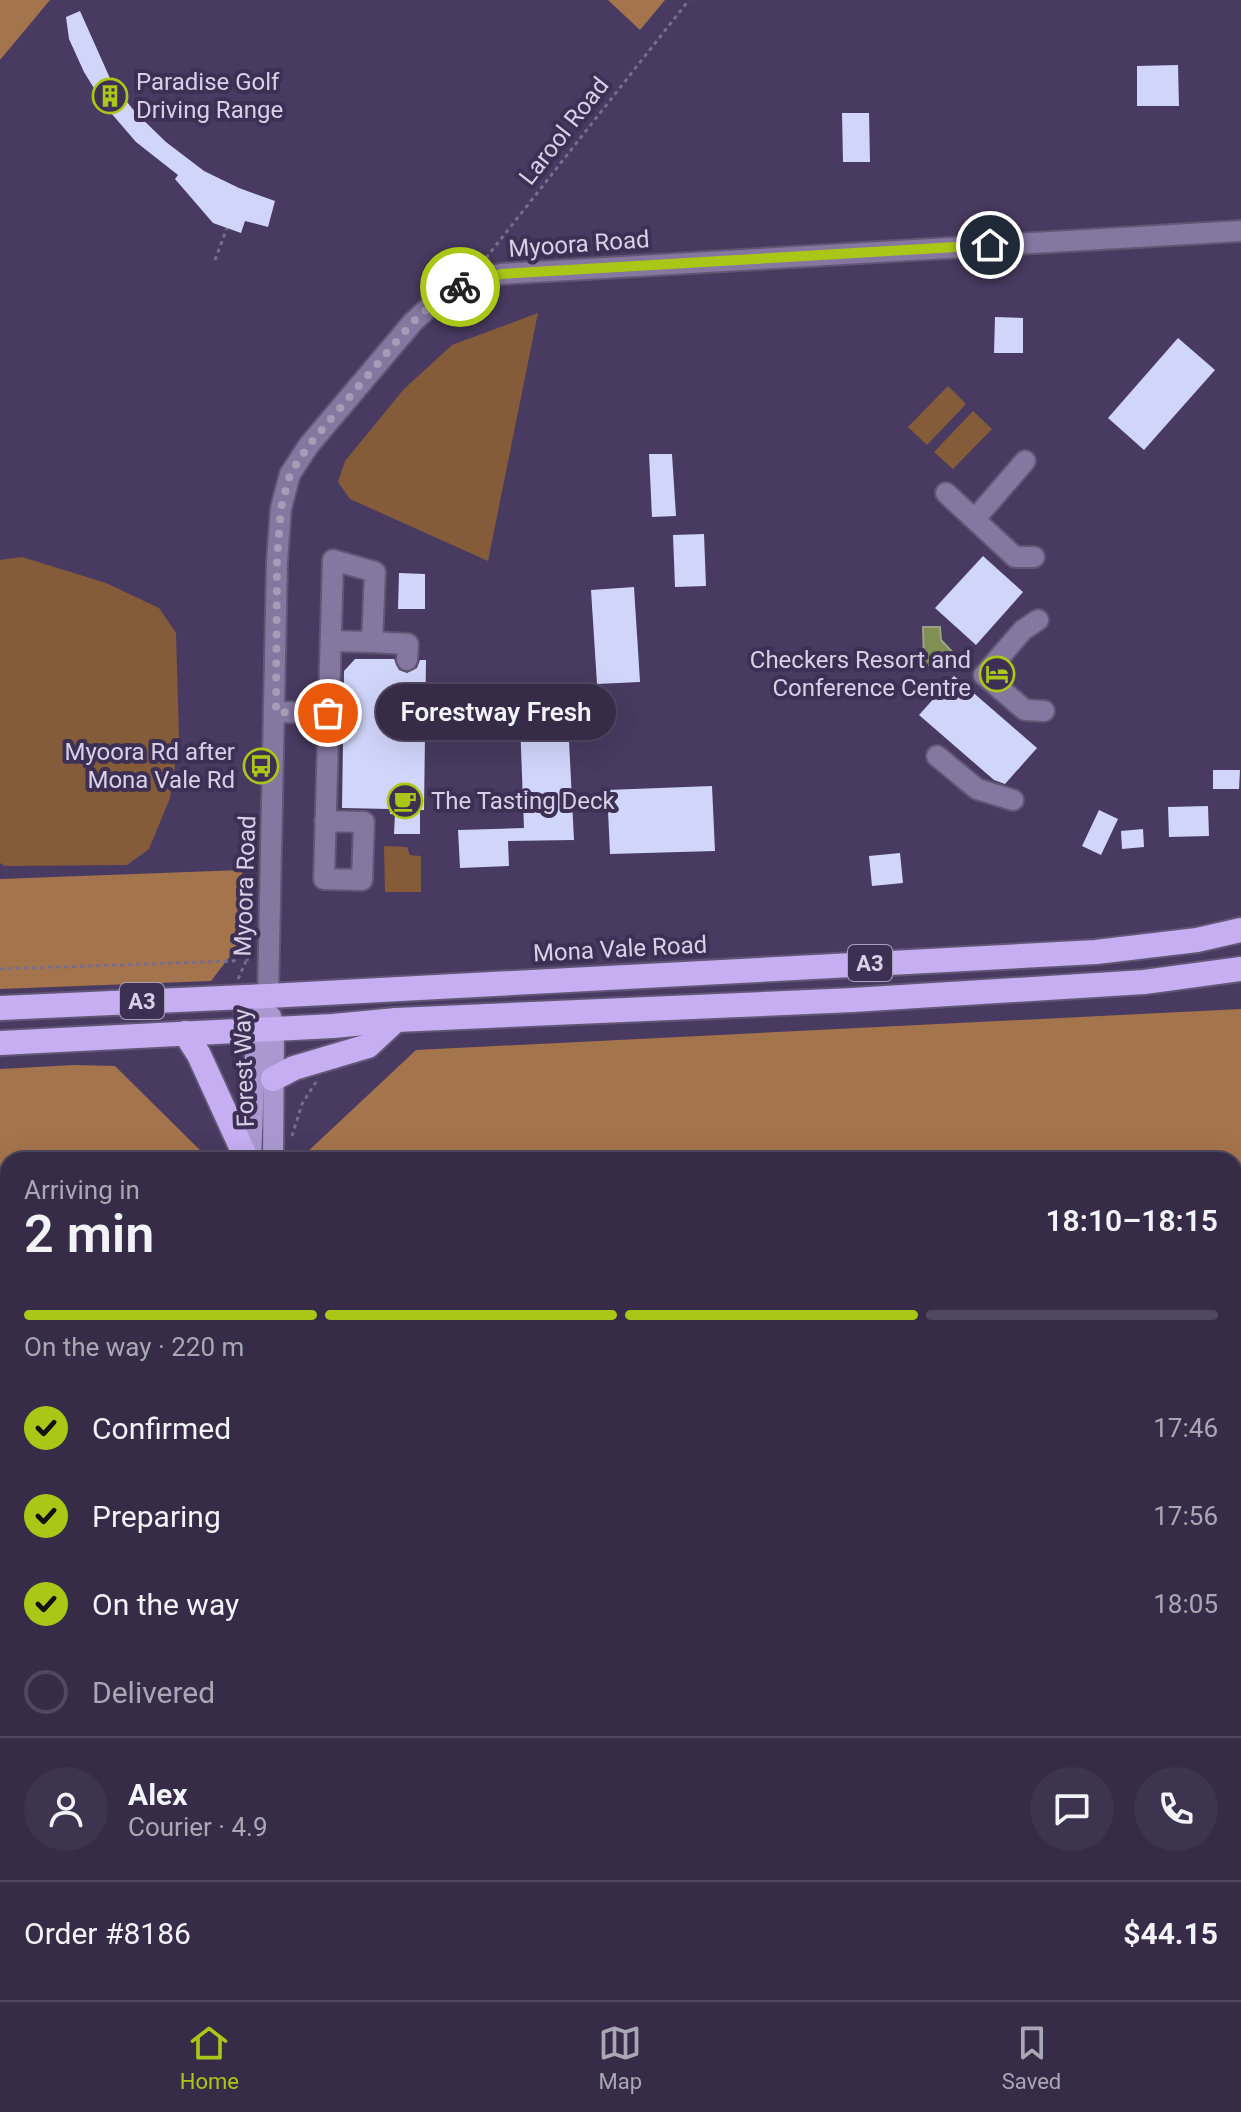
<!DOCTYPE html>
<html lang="en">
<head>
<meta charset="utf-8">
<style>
	body { margin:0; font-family:Roboto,sans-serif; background:#3d344f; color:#f1f3f6; height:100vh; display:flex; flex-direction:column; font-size:30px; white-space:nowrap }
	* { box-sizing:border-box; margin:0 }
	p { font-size:26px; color:#aaa7b4 }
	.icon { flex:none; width:44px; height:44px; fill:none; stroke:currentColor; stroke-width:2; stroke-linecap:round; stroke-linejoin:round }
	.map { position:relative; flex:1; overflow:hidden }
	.details { position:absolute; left:0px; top:1152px; width:1242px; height:848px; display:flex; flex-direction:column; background:#362c48; border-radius:24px 24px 0 0; box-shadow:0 8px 32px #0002,0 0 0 2px #504860 }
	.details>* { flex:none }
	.pin { position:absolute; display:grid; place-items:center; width:68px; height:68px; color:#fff; margin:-34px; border:4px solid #fff; border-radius:50%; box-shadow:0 2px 8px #0007 }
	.courier { position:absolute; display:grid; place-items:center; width:80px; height:80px; margin:-40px; border:6px solid #aac718; border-radius:50%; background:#fff; color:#222; box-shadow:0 2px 10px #0007 }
	.bubble { position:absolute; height:56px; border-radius:28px; background:#362c48; box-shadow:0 8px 32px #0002,0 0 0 2px #504860; font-size:26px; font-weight:600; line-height:56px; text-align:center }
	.summary em { font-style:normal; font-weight:600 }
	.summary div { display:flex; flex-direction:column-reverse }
	.summary { display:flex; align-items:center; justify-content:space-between; height:136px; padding:0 24px }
	h1 { font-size:52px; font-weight:600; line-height:60px }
	.bar { display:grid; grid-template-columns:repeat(4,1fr); gap:12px 8px; align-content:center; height:96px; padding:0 24px }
	.bar i { height:10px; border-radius:6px; background:#504860 }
	.bar .active { background:#aac718 }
	.bar p { grid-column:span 4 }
	.line { display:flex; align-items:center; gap:20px; padding:0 24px; border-top:2px solid #504860 }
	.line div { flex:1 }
	.round { display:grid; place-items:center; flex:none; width:84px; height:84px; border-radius:42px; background:#3d344f }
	ol { padding:0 24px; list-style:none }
	li { display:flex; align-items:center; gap:24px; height:88px }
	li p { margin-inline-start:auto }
	li .icon { padding:8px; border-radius:50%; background:#aac718; color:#111; stroke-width:4 }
	li:last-child { color:#aaa7b4 }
	li i { width:44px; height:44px; border:4px solid #504860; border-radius:50% }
	.tab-bar { display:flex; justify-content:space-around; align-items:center; height:112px; border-top:2px solid #504860; background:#362c48; font-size:22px; color:#aaa7b4 }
	.tab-bar a { display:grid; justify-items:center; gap:4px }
	.tab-bar .active { color:#aac718 }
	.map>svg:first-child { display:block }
</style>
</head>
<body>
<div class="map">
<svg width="1241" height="2000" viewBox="0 0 1241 2000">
	<rect width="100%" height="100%" fill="#483a60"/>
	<g fill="#845c3a">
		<polygon points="538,313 488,561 350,499 338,482 345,461 404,389 452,345"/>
		<polygon points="948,386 966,404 927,445 908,427"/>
		<polygon points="973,411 992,429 953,469 934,452"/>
		<polygon points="22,557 106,583 159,608 176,633 179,738 170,798 149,849 127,865 5,866 0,863 0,560"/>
		<polygon points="384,846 407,847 410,855 421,856 421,892 385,892"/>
	</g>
	<g fill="#a4744c">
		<polygon points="0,0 50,0 0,60"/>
		<polygon points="608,0 665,0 640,30"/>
		<polygon points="242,870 246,928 234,951 211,981 0,989 0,879"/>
		<polygon points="1241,1009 1241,2000 297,2000 297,1992 1234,1992 1234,1160 304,1160 304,1155 416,1050"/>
		<polygon points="74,1065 115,1066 207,1157 207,1160 8,1160 8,1468 0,1467 0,1069"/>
	</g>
	<polygon fill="#818f55" stroke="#9ba280" stroke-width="2" points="923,627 940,627 941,640 955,655 943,666 930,666 924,662"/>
	<g fill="#d1d5fa">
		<polygon points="80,11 113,85 136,113 166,142 204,171 239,188 275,201 268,227 245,221 241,233 213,223 175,179 178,175 136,142 105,106 84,72 69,39 66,17"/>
		<polygon points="1178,65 1179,106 1137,106 1137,66"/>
		<polygon points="842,113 869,113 870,162 843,162"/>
		<polygon points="995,317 1023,318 1023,353 994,353"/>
		<polygon points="1178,338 1215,370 1144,450 1108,418"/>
		<polygon points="649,454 672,454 676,516 652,517"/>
		<polygon points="704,534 706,586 675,587 673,535"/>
		<polygon points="983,556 1023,592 976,645 935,608"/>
		<polygon points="399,573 425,574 425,609 398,609"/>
		<polygon points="634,587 640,682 597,684 591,590"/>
		<polygon points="355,659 394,659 399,670 407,673 417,668 420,660 426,660 424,810 420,810 420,834 394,834 395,814 390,814 390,809 342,808 344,671"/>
		<polygon points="954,676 1037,748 1005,784 994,780 919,715"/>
		<polygon points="568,721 574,840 508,841 509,866 460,868 458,830 524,828 520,722"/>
		<polygon points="1213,770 1240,770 1239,789 1213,789"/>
		<polygon points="712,786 715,851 610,854 607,790"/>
		<polygon points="1208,806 1209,836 1169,837 1168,807"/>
		<polygon points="1099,810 1118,819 1101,855 1082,846"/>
		<polygon points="1143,829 1144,847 1122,849 1121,831"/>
		<polygon points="900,853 903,883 872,886 869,856"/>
	</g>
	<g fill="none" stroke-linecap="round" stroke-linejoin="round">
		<g stroke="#615675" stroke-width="24">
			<g id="minor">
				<polyline points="946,493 1015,557 1034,557"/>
				<polyline points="975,519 1025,461"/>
				<polyline points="1038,620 1023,630 984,675 1025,710 1044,711"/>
				<polyline points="372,642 408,644 407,660"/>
				<polyline points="276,712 328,713"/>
				<polyline points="937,756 977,789 1013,800"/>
				<path d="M325,821L364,822L362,880L324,879C327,772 330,666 333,560L375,572L372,642L331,641"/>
				<polyline points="268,996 277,561 281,508 290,474 309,445 413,322 438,299 467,283 501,274 1241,231"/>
				<polyline points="0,1498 8,1493"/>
				<polyline points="0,1991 8,1991"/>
				<polyline points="107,1992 273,1994"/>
			</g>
		</g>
		<g stroke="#615675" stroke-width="24">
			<g id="major">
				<polyline points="271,1016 274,1029 273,1160"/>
				<polyline points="251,1160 256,1029 268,996"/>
				<polyline points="177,1993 181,2000"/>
				<polyline points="234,2000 234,1992"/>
				<polyline points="273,2000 273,1992"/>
			</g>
		</g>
		<g stroke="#615675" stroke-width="28">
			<g id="highway">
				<polyline points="0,1008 268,996 1096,952 1197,940 1241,930"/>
				<polyline points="185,1033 199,1055 247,1160"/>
				<polyline points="0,1043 333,1026 396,1020 853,1000 1144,982 1241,969"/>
				<polyline points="273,1079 294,1068 368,1046 396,1020"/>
			</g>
		</g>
		<g stroke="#786d8d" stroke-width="3" stroke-dasharray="4 4" stroke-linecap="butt">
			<polyline points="486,258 689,0"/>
			<polyline points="215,260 227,228"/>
			<polyline points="247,961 250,946"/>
			<polyline points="0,969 234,961 247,949"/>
			<polyline points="238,979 246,961"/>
			<polyline points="292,1136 302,1104 316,1082"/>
			<polyline points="1234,1353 1241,1349"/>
		</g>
		<use href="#minor" stroke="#8577a0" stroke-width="20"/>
		<use href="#major" stroke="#ab98d1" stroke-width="20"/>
		<use href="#highway" stroke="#c5aef1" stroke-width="24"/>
	</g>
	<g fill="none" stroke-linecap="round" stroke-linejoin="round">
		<polyline stroke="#a59cb7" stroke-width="8" stroke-dasharray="0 14.4" points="328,713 276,712 277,561 281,508 290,474 309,445 413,322 438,299 460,287"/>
		<polyline stroke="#aac718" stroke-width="10" points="460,287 501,274 990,245"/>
	</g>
	<defs>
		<g id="building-ring" transform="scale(1.8)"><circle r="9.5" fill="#3d3054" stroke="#aac718" stroke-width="1.5"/><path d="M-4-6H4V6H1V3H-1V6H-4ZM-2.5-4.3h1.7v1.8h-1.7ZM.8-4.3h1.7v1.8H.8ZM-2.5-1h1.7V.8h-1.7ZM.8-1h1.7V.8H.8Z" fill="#aac718"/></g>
		<g id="hotel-ring" transform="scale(1.8)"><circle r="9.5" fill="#3d3054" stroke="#aac718" stroke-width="1.5"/><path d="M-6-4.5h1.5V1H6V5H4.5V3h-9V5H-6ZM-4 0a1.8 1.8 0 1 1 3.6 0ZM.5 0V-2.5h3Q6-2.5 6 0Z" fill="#aac718"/></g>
		<g id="bus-ring" transform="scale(1.8)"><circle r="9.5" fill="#3d3054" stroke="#aac718" stroke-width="1.5"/><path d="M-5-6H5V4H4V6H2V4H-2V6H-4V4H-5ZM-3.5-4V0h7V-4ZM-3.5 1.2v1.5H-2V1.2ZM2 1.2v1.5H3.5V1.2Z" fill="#aac718"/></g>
		<g id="cafe-ring" transform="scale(1.8)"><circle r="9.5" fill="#3d3054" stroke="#aac718" stroke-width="1.5"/><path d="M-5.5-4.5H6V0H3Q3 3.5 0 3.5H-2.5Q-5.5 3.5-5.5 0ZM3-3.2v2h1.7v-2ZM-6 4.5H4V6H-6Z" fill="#aac718"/></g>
	</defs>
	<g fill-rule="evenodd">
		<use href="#building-ring" x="110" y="96"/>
		<use href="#hotel-ring" x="997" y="674"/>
		<use href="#bus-ring" x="261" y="766"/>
		<use href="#cafe-ring" x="405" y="801"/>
	</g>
	<g text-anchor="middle" stroke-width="8" stroke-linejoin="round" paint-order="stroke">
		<g fill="#3d3054" stroke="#a9a0ba" stroke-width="2">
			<rect x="848" y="945" width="44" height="36" rx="6"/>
			<rect x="120" y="983" width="44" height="36" rx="6"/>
		</g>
		<g font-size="22" font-weight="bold" fill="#d7d0e6">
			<text x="870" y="971">A3</text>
			<text x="142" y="1009">A3</text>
		</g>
		<g font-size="24" fill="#d7d0e6" stroke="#3d3054" text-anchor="start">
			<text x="136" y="90">Paradise Golf<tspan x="136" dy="28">Driving Range</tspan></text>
			<text x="971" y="668" text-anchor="end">Checkers Resort and<tspan x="971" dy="28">Conference Centre</tspan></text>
			<text x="235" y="760" text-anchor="end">Myoora Rd after<tspan x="235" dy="28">Mona Vale Rd</tspan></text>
			<text x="431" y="809">The Tasting Deck</text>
		</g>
		<g font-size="24" fill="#d7d0e6" stroke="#3d3054">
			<text transform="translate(564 131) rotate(-52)" y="8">Larool Road</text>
			<text transform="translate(579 244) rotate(-4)" y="8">Myoora Road</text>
			<text transform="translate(245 886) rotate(-88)" y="8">Myoora Road</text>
			<text transform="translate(620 949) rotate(-3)" y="8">Mona Vale Road</text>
			<text transform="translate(244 1068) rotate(-92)" y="8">Forest Way</text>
		</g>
	</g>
</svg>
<div class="pin" style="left:328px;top:713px;background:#ea580c"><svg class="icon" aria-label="bag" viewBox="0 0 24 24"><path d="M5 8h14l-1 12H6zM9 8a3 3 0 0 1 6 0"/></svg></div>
<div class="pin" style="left:990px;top:245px;background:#1f2937"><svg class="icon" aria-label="home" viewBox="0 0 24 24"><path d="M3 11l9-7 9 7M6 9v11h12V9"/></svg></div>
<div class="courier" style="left:460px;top:287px"><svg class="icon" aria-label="bike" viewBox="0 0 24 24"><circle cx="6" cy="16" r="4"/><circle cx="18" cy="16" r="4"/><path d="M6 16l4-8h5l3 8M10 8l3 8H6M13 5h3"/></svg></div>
<div class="bubble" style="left:376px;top:684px;width:240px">Forestway Fresh</div>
<section class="details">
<div class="summary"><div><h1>2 min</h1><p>Arriving in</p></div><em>18:10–18:15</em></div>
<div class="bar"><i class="active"></i><i class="active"></i><i class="active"></i><i></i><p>On the way · 220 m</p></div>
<ol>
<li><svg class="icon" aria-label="check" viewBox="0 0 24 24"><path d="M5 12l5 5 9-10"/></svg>Confirmed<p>17:46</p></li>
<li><svg class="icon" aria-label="check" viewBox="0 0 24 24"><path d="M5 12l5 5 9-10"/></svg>Preparing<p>17:56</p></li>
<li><svg class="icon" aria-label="check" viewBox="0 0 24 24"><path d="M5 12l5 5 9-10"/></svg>On the way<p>18:05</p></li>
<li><i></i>Delivered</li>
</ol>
<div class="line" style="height:144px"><a class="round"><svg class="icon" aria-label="person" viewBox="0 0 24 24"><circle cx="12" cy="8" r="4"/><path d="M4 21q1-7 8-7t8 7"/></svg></a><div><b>Alex</b><p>Courier · 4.9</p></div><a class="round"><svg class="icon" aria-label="chat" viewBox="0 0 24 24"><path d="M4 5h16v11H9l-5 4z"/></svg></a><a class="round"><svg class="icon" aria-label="phone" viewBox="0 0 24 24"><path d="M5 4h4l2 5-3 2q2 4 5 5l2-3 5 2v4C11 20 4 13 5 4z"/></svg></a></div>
<div class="line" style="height:104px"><div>Order #8186</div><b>$44.15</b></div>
</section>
</div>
<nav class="tab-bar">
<a class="active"><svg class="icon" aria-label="home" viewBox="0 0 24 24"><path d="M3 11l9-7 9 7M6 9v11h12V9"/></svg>Home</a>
<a><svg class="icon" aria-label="map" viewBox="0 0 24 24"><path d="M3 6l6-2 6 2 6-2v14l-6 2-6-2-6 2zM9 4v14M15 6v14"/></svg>Map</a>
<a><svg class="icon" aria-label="saved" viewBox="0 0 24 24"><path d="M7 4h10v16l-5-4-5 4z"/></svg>Saved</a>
</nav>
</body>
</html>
